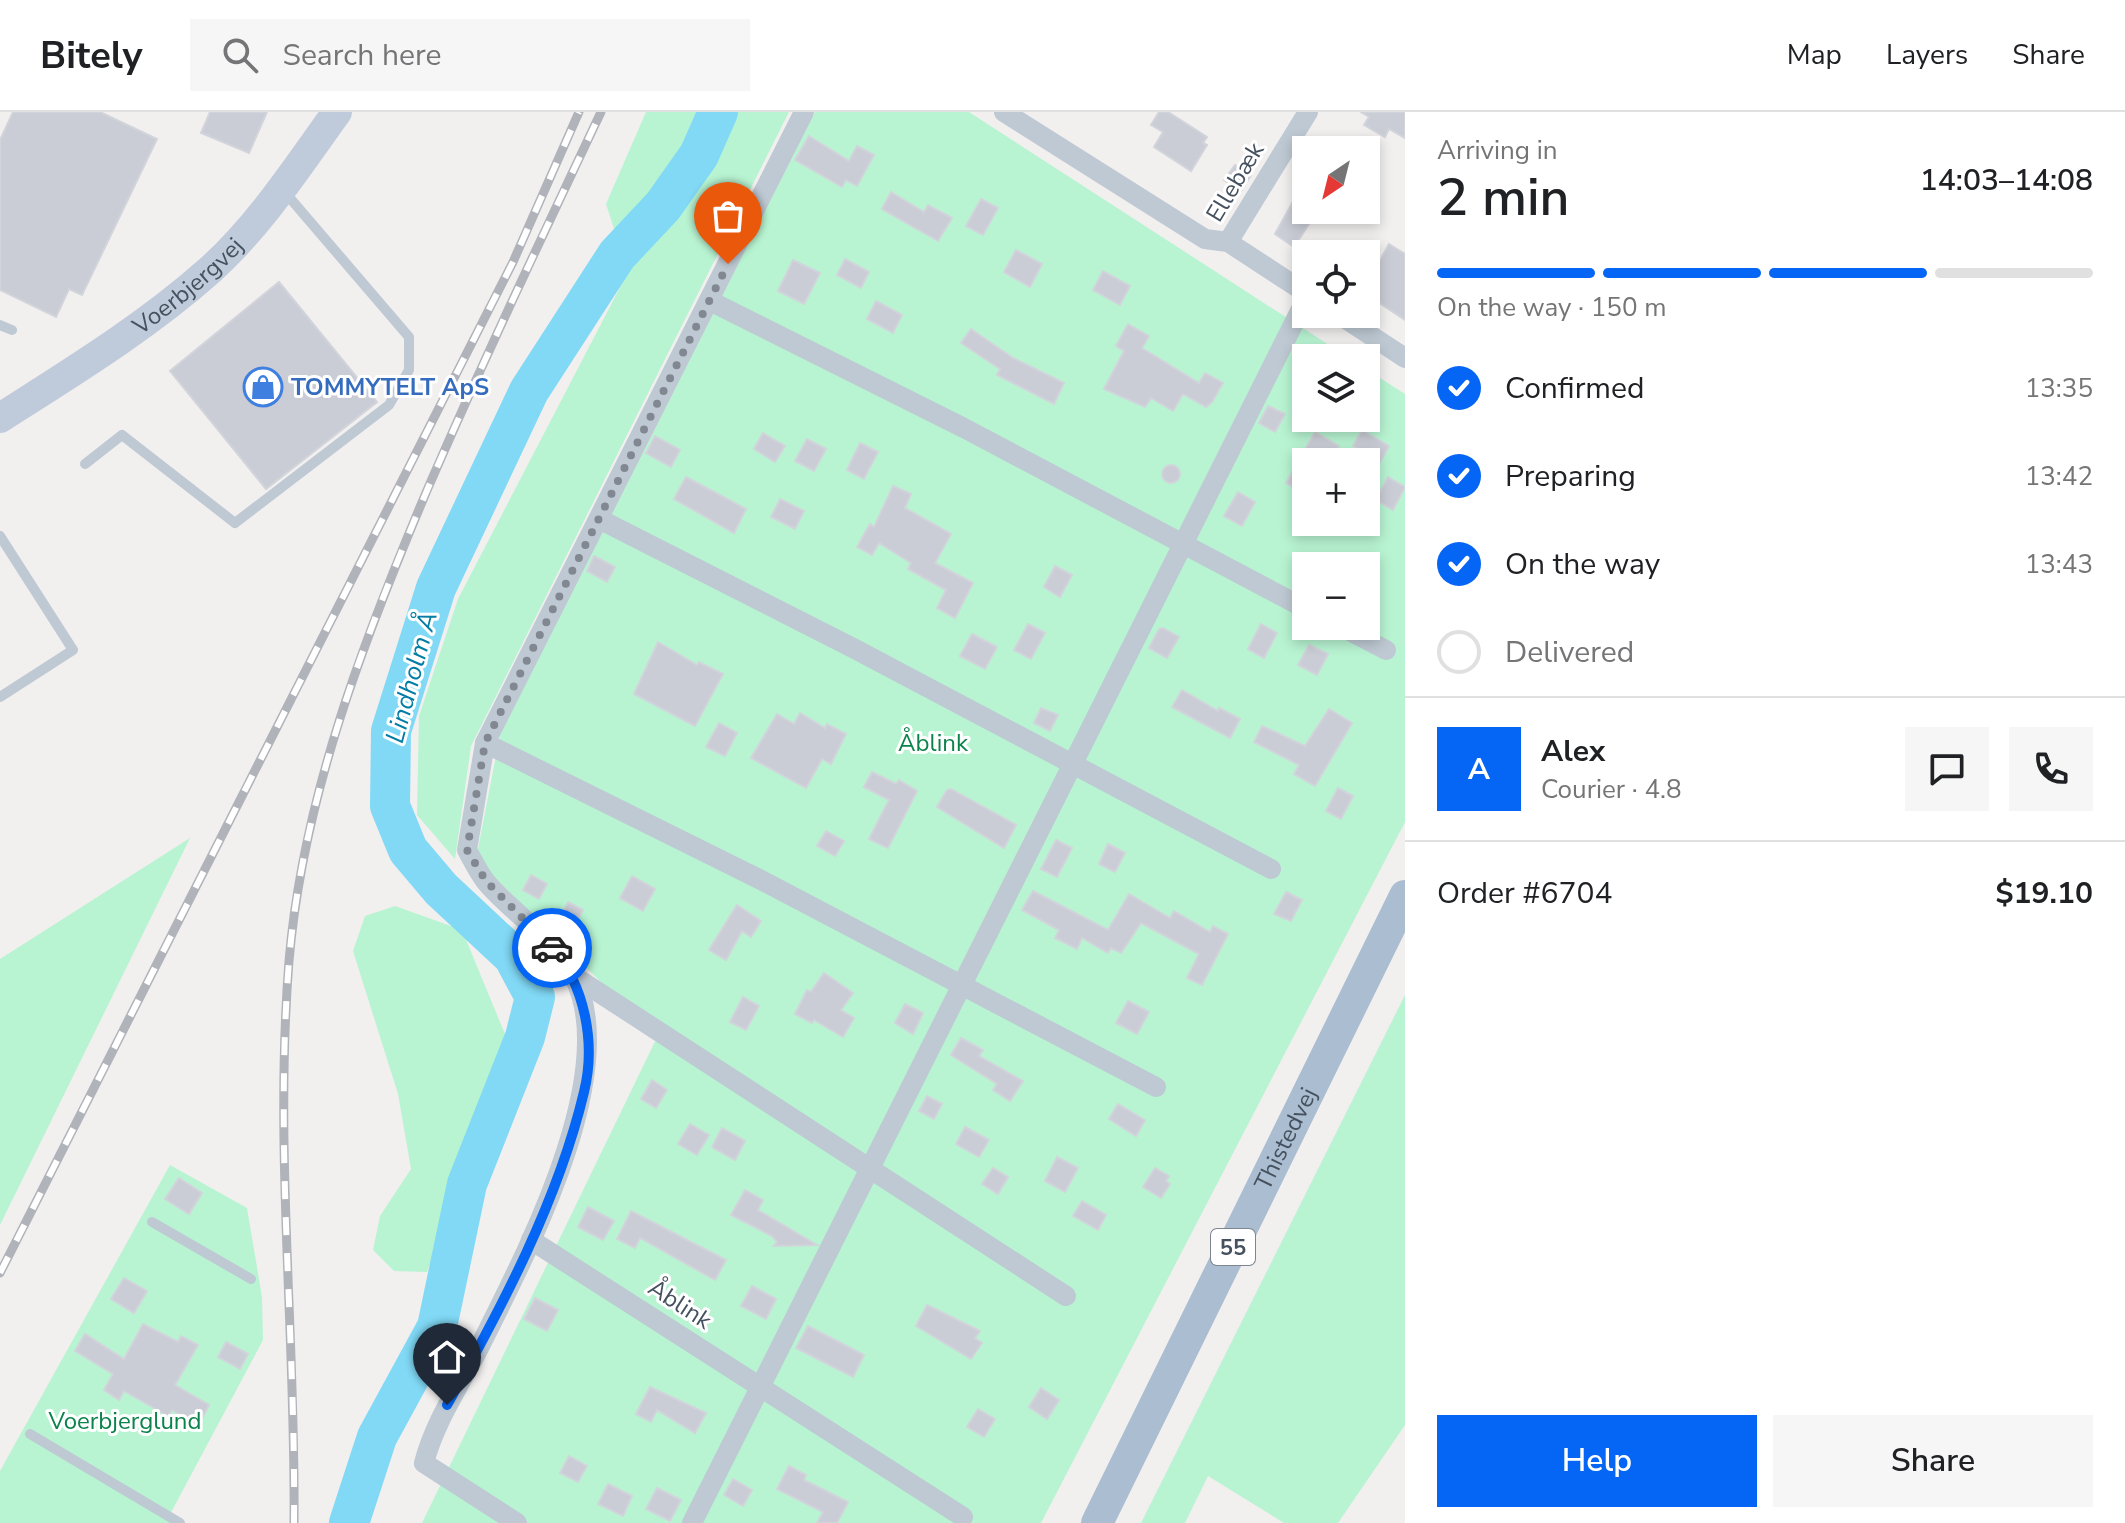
<!DOCTYPE html>
<html lang="en">
<head>
<meta charset="utf-8">
<style>
	body { margin:0; font-family:"Nunito Sans",sans-serif; background:#f6f6f6; color:#202124; height:100vh; display:flex; flex-direction:column; font-size:30px; white-space:nowrap }
	* { box-sizing:border-box; margin:0 }
	p { font-size:26px; color:#757577 }
	.icon { flex:none; width:44px; height:44px; fill:none; stroke:currentColor; stroke-width:2; stroke-linecap:round; stroke-linejoin:round }
	.map { position:relative; flex:1; overflow:hidden }
	.details { display:flex; flex-direction:column; background:#fff; width:720px }
	.details>* { flex:none }
	.needle { width:52px; rotate:215deg }
	.controls { position:absolute; left:1292px; top:24px; display:grid; gap:16px }
	.controls a { display:grid; place-items:center; width:88px; height:88px; border-radius:0px; background:#fff; box-shadow:0 4px 12px #0003; font-size:40px }
	.pin { position:absolute; display:grid; place-items:center; width:68px; height:68px; color:#fff; margin:-82px -34px; border-radius:50% 50% 50% 0; rotate:-45deg; box-shadow:0 0 8px #0007 }
	.pin .icon { rotate:45deg }
	.courier { position:absolute; display:grid; place-items:center; width:80px; height:80px; margin:-40px; border:6px solid #0565f5; border-radius:50%; background:#fff; color:#222; box-shadow:0 2px 10px #0007 }
	.head em { font-style:normal; font-weight:600 }
	.head div { display:flex; flex-direction:column-reverse }
	.head { display:flex; align-items:center; justify-content:space-between; height:136px; padding:0 32px }
	h1 { font-size:52px; font-weight:600; line-height:60px }
	.bar { display:grid; grid-template-columns:repeat(4,1fr); gap:12px 8px; align-content:center; height:96px; padding:0 32px }
	.bar i { height:10px; border-radius:6px; background:#e0e0e0 }
	.bar .selected { background:#0565f5 }
	.bar p { grid-column:span 4 }
	.line { display:flex; align-items:center; gap:20px; padding:0 32px; border-top:2px solid #e0e0e0 }
	.line div { flex:1 }
	.round { display:grid; place-items:center; flex:none; width:84px; height:84px; border-radius:0px; background:#f6f6f6 }
	ol { padding:0 32px; list-style:none }
	li { display:flex; align-items:center; gap:24px; height:88px }
	li p { margin-inline-start:auto }
	li .icon { padding:8px; border-radius:50%; background:#0565f5; color:#fff; stroke-width:4 }
	li:last-child { color:#757577 }
	li i { width:44px; height:44px; border:4px solid #e0e0e0; border-radius:50% }
	.button { display:flex; gap:16px; margin-top:auto; padding:16px 32px }
	.button a { flex:1; height:92px; border-radius:0px; background:#0565f5; color:#fff; font-size:32px; font-weight:600; line-height:92px; text-align:center }
	.button a+a { background:#f6f6f6; color:#202124 }
	header { display:flex; align-items:center; gap:48px; box-sizing:border-box; height:112px; padding:0 40px; background:#fff; border-bottom:2px solid #e0e0e0 }
	header strong { font-size:38px }
	nav { display:flex; gap:44px; margin-inline-start:auto; font-size:28px }
	.search { width:560px; height:72px; background:#f6f6f6; display:flex; align-items:center; gap:20px; box-sizing:border-box; padding:0 28px; border-radius:0px; color:#757577; font-size:30px }
	main { display:flex; flex:1; min-height:0 }
	.map>svg:first-child { display:block }
</style>
</head>
<body>
<header>
<strong>Bitely</strong>
<div class="search"><svg class="icon" aria-label="search" viewBox="0 0 24 24"><circle cx="10" cy="10" r="6"/><path d="M15 15l6 6"/></svg>Search here</div>
<nav><a>Map</a><a>Layers</a><a>Share</a></nav>
</header>
<main>
<div class="map">
<svg width="1405" height="1411" viewBox="0 0 1405 1411">
	<rect width="100%" height="100%" fill="#f2efef"/>
	<g fill="#b8f4d2" fill-rule="evenodd">
		<polygon points="646,0 789,0 471,634 455,747 417,703 419,604 458,487 628,160 606,92"/>
		<path d="M815,0H969L1349,246H1306V306H1366V257L1405,282V710L1041,1411H422L662,915L616,885L476,747L500,623ZM1306,350H1366V410H1306ZM1306,454H1366V514H1306Z"/>
		<polygon points="190,726 0,1113 0,847"/>
		<polygon points="395,794 462,818 507,927 427,1160 394,1159 373,1138 380,1104 411,1057 398,982 353,839 365,804"/>
		<polygon points="1405,883 1405,1313 1338,1411 1284,1411 1208,1364 1185,1411 1141,1411"/>
		<polygon points="170,1053 247,1096 262,1185 263,1228 167,1408 171,1411 0,1411 0,1359"/>
	</g>
	<g fill="none" stroke-linecap="round" stroke-linejoin="round">
		<polyline stroke="#81d9f6" stroke-width="40" points="349,1411 377,1325 437,1215 467,1072 525,925 535,885 513,844 441,777 408,738 390,694 391,619 436,476 529,279 617,143 663,94 699,43 718,0"/>
	</g>
	<g fill="#cacdd5" stroke="#d2d4db" stroke-width="2">
		<polygon points="13,0 100,0 157,27 82,183 69,177 56,205 0,178 0,28"/>
		<polygon points="210,0 267,0 249,41 201,21"/>
		<polygon points="1159,0 1168,0 1207,25 1203,31 1207,33 1191,59 1154,35 1163,20 1151,13"/>
		<polygon points="1361,0 1405,0 1405,26 1389,17 1385,25 1364,13 1369,5"/>
		<polygon points="809,24 849,49 857,34 874,43 857,74 846,68 842,75 795,48"/>
		<polygon points="1235,53 1251,63 1241,79 1224,68"/>
		<polygon points="1306,66 1306,98 1318,98 1294,135 1275,122"/>
		<polygon points="891,80 924,100 928,93 952,106 938,129 882,97"/>
		<polygon points="981,87 998,96 983,123 966,114"/>
		<polygon points="1389,132 1405,142 1405,208 1366,182 1366,174"/>
		<polygon points="1016,138 1042,152 1030,175 1004,160"/>
		<polygon points="845,147 869,160 861,176 837,163"/>
		<polygon points="793,148 820,161 804,192 778,179"/>
		<polygon points="1103,159 1130,174 1120,193 1093,178"/>
		<polygon points="279,170 377,290 266,377 170,259"/>
		<polygon points="876,189 902,203 893,221 867,207"/>
		<polygon points="1128,212 1149,224 1142,236 1199,271 1205,261 1223,271 1212,290 1206,295 1183,282 1173,299 1151,286 1145,295 1104,277 1124,239 1116,234"/>
		<polygon points="971,217 1013,246 1064,271 1054,292 997,263 1000,257 961,231"/>
		<polygon points="1268,294 1285,302 1275,320 1259,311"/>
		<polygon points="1362,318 1389,334 1380,350 1353,334"/>
		<polygon points="1315,320 1339,334 1329,350 1306,337 1306,382 1286,371"/>
		<polygon points="763,321 785,334 775,350 754,337"/>
		<polygon points="655,324 680,338 671,355 646,341"/>
		<polygon points="807,327 826,337 814,359 795,349"/>
		<polygon points="860,331 878,340 864,367 847,358"/>
		<circle cx="1171" cy="362" r="9"/>
		<polygon points="686,365 746,397 734,421 674,387"/>
		<polygon points="1388,365 1405,375 1393,398 1376,388"/>
		<polygon points="893,374 911,382 905,396 951,422 935,451 973,471 955,506 937,496 946,478 908,457 911,451 879,431 872,443 857,435 870,412 874,415"/>
		<polygon points="1238,380 1255,390 1242,414 1224,404"/>
		<polygon points="780,387 804,399 795,417 771,405"/>
		<polygon points="594,444 615,455 607,470 587,459"/>
		<polygon points="1055,454 1072,463 1060,485 1044,475"/>
		<polygon points="1028,512 1045,521 1031,547 1014,538"/>
		<polygon points="1261,512 1277,521 1264,546 1248,537"/>
		<polygon points="1163,516 1179,525 1167,546 1149,536 1159,517"/>
		<polygon points="972,522 997,535 985,557 960,544"/>
		<polygon points="658,530 697,553 699,550 723,562 695,614 634,582"/>
		<polygon points="1309,533 1328,542 1317,563 1298,553"/>
		<polygon points="1182,578 1218,599 1219,596 1240,607 1230,626 1172,595"/>
		<polygon points="1041,596 1058,603 1050,619 1034,611"/>
		<polygon points="1329,597 1352,611 1315,674 1294,662 1299,653 1254,630 1262,614 1305,634"/>
		<polygon points="800,601 825,616 827,612 846,622 831,652 822,647 806,676 751,646 777,602 794,612"/>
		<polygon points="719,611 737,621 725,644 706,635"/>
		<polygon points="872,660 896,672 899,668 917,679 888,736 869,727 889,688 864,675"/>
		<polygon points="1338,676 1353,684 1341,707 1326,699"/>
		<polygon points="951,677 1016,713 1004,736 937,695 947,678"/>
		<polygon points="826,719 844,729 835,744 817,734"/>
		<polygon points="1056,728 1072,736 1057,765 1041,757"/>
		<polygon points="1108,732 1125,741 1115,760 1099,752"/>
		<polygon points="531,763 547,772 539,787 523,778"/>
		<polygon points="632,764 655,777 643,799 620,786"/>
		<polygon points="1033,779 1108,818 1129,782 1170,806 1174,799 1210,820 1213,814 1228,822 1202,873 1187,866 1199,842 1141,811 1121,841 1111,836 1108,841 1082,826 1077,837 1055,826 1059,818 1022,798"/>
		<polygon points="1286,780 1302,788 1291,809 1274,802"/>
		<polygon points="568,790 583,798 573,817 558,810"/>
		<polygon points="737,793 761,809 751,825 742,819 726,848 709,838"/>
		<polygon points="824,861 853,881 841,898 854,906 843,925 814,908 812,911 795,902 807,878 811,880"/>
		<polygon points="743,885 759,894 746,918 730,910"/>
		<polygon points="1128,889 1149,900 1137,922 1116,911"/>
		<polygon points="905,892 923,901 913,922 895,911"/>
		<polygon points="961,926 983,938 979,944 1023,969 1010,989 993,978 997,972 951,943"/>
		<polygon points="652,968 667,978 656,996 641,987"/>
		<polygon points="927,984 942,992 934,1007 919,999"/>
		<polygon points="1118,992 1145,1008 1136,1024 1109,1007"/>
		<polygon points="690,1012 709,1023 697,1043 678,1032"/>
		<polygon points="965,1015 989,1028 979,1045 956,1032"/>
		<polygon points="722,1016 745,1029 735,1048 712,1035"/>
		<polygon points="1057,1045 1078,1056 1065,1080 1045,1069"/>
		<polygon points="993,1056 1008,1065 998,1082 982,1072"/>
		<polygon points="1155,1056 1169,1064 1166,1069 1170,1072 1161,1086 1143,1075"/>
		<polygon points="179,1066 202,1081 189,1102 165,1087"/>
		<polygon points="745,1078 763,1088 758,1098 817,1133 774,1134 777,1130 772,1124 731,1103"/>
		<polygon points="1082,1089 1106,1103 1098,1118 1073,1104"/>
		<polygon points="588,1095 614,1109 603,1128 578,1115"/>
		<polygon points="631,1099 726,1148 715,1168 640,1126 635,1136 617,1127"/>
		<polygon points="124,1166 147,1179 134,1201 111,1187"/>
		<polygon points="752,1174 776,1187 766,1207 741,1194"/>
		<polygon points="535,1186 558,1198 547,1219 524,1207"/>
		<polygon points="927,1193 980,1219 975,1226 982,1231 971,1247 916,1214"/>
		<polygon points="143,1212 178,1230 181,1224 198,1233 175,1273 209,1293 199,1313 172,1298 168,1304 124,1279 119,1288 104,1278 113,1262 75,1239 85,1222 124,1247"/>
		<polygon points="808,1214 864,1243 853,1265 796,1236"/>
		<polygon points="226,1230 248,1242 240,1257 218,1245"/>
		<polygon points="650,1275 706,1301 695,1321 657,1298 651,1310 636,1302"/>
		<polygon points="1041,1276 1059,1288 1047,1307 1029,1295"/>
		<polygon points="978,1297 995,1307 984,1325 967,1315"/>
		<polygon points="569,1344 587,1354 578,1370 560,1361"/>
		<polygon points="789,1354 806,1363 804,1368 848,1390 837,1411 817,1411 823,1400 777,1377"/>
		<polygon points="733,1367 752,1378 743,1394 724,1383"/>
		<polygon points="608,1372 632,1384 623,1404 598,1392"/>
		<polygon points="657,1376 681,1388 670,1409 646,1397"/>
	</g>
	<g fill="none" stroke-linecap="round" stroke-linejoin="round">
		<g stroke="#bec9d3" stroke-width="10">
			<polyline points="0,213 12,218"/>
			<polyline points="85,352 122,323 235,411 389,293 409,258 409,225 283,78"/>
			<polyline points="0,424 73,538 0,585"/>
			<polyline points="152,1110 251,1167"/>
			<polyline points="30,1322 180,1411"/>
		</g>
		<g stroke="#bec9d3" stroke-width="20">
			<polyline points="1004,0 1205,127 1228,130 1306,181"/>
			<polyline points="1228,130 1308,0"/>
			<polyline points="710,189 964,316 1306,497"/>
			<polyline points="1338,202 1405,246"/>
			<polyline points="599,407 855,537 1271,757"/>
			<polyline points="1340,514 1386,538"/>
			<polyline points="485,631 761,768 1156,975"/>
			<polyline points="575,865 1066,1184"/>
			<polyline points="531,1128 963,1405"/>
			<path d="M517,1411L424,1351C435,1309 459,1275 479,1236C523,1147 624,960 573,863C553,825 513,802 486,770C479,761 473,749 467,738L485,631L804,0"/>
			<polyline points="692,1411 1306,187"/>
		</g>
		<path stroke="#bfcbda" stroke-width="30" id="s1" d="M0,306C72,260 146,215 210,158C260,113 298,54 337,0"/>
		<path stroke="#abbdd1" stroke-width="32" id="s2" d="M1097,1411L1405,784"/>
		<g stroke="#b0b4ba" stroke-width="9">
			<g id="rail">
				<polyline points="0,1161 513,150 579,0"/>
				<path d="M294,1411C296,1223 274,1037 289,849C303,684 364,527 428,376C483,249 542,125 601,0"/>
			</g>
		</g>
		<use href="#rail" stroke="#fff" stroke-width="6" stroke-dasharray="18" stroke-linecap="butt"/>
	</g>
	<g fill="none" stroke-linecap="round" stroke-linejoin="round">
		<polyline stroke="#828891" stroke-width="8" stroke-dasharray="0 14.4" points="552,836 486,769 467,738 485,631 728,152"/>
		<path stroke="#0565f5" stroke-width="10" d="M447,1293C502,1195 558,1089 584,980C596,931 585,873 552,836"/>
	</g>
	<defs>
		<g id="shop-ring" transform="scale(2)"><circle r="9.5" fill="#fff" stroke="#3f7fe0" stroke-width="1.5"/><path d="M-5-2.5h2.3a2.7 3.5 0 0 1 5.4 0H5L5.5 6h-11ZM-1.5-2.5h3a1.5 2.3 0 0 0-3 0Z" fill="#3f7fe0"/></g>
	</defs>
	<g fill-rule="evenodd">
		<use href="#shop-ring" x="263" y="275"/>
	</g>
	<g text-anchor="middle" stroke-width="6" stroke-linejoin="round" paint-order="stroke">
		<rect fill="#fff" stroke="#7d858f" stroke-width="2" x="1211" y="1117" width="44" height="36" rx="6"/>
		<g font-size="22" font-weight="bold" fill="#45515f">
			<text x="1233" y="1143">55</text>
		</g>
		<g font-size="24" fill="#45515f" stroke="#fff">
			<text transform="translate(1235 70) rotate(-59)" y="8">Ellebæk</text>
			<text dy="8" stroke="none"><textPath href="#s1" startOffset="230">Voerbjergvej</textPath></text>
			<text dy="8" stroke="none"><textPath href="#s2" startOffset="428">Thistedvej</textPath></text>
			<text transform="translate(680 1192) rotate(33)" y="8">Åblink</text>
		</g>
		<g font-size="24" font-weight="bold" fill="#366cbe" stroke="#fff" text-anchor="start">
			<text x="291" y="283">TOMMYTELT ApS</text>
		</g>
		<g font-size="24" fill="#0d834c" stroke="#fff">
			<text x="933" y="639">Åblink</text>
			<text x="125" y="1317">Voerbjerglund</text>
		</g>
		<g font-size="26" font-style="italic" fill="#027da6" stroke="#fff">
			<text transform="translate(411 565) rotate(-75)" y="9">Lindholm Å</text>
		</g>
	</g>
</svg>
<div class="controls">
<a><svg class="needle" viewBox="-14 -14 28 28"><path d="M0-13l5 13h-10z" fill="#e53935"/><path d="M0 13l5-13h-10z" fill="#757577"/></svg></a>
<a><svg class="icon" aria-label="locate" viewBox="0 0 24 24"><circle cx="12" cy="12" r="6"/><path d="M12 2v4M12 18v4M2 12h4M18 12h4"/></svg></a>
<a><svg class="icon" aria-label="layers" viewBox="0 0 24 24"><path d="M12 4l9 5-9 5-9-5zM3 14l9 5 9-5"/></svg></a>
<a>+</a>
<a>−</a>
</div>
<div class="pin" style="left:728px;top:152px;background:#ea580c"><svg class="icon" aria-label="bag" viewBox="0 0 24 24"><path d="M5 8h14l-1 12H6zM9 8a3 3 0 0 1 6 0"/></svg></div>
<div class="pin" style="left:447px;top:1293px;background:#1f2937"><svg class="icon" aria-label="home" viewBox="0 0 24 24"><path d="M3 11l9-7 9 7M6 9v11h12V9"/></svg></div>
<div class="courier" style="left:552px;top:836px"><svg class="icon" aria-label="car" viewBox="0 0 24 24"><path d="M5 17H2v-5l4-1 3-4h7l3 4 3 1v5h-3M9 17h6M6 11h13"/><circle cx="7" cy="17" r="2"/><circle cx="17" cy="17" r="2"/></svg></div>
</div>
<section class="details">
<div class="head"><div><h1>2 min</h1><p>Arriving in</p></div><em>14:03–14:08</em></div>
<div class="bar"><i class="selected"></i><i class="selected"></i><i class="selected"></i><i></i><p>On the way · 150 m</p></div>
<ol>
<li><svg class="icon" aria-label="check" viewBox="0 0 24 24"><path d="M5 12l5 5 9-10"/></svg>Confirmed<p>13:35</p></li>
<li><svg class="icon" aria-label="check" viewBox="0 0 24 24"><path d="M5 12l5 5 9-10"/></svg>Preparing<p>13:42</p></li>
<li><svg class="icon" aria-label="check" viewBox="0 0 24 24"><path d="M5 12l5 5 9-10"/></svg>On the way<p>13:43</p></li>
<li><i></i>Delivered</li>
</ol>
<div class="line" style="height:144px"><b class="round" style="background:#0565f5;color:#fff">A</b><div><b>Alex</b><p>Courier · 4.8</p></div><a class="round"><svg class="icon" aria-label="chat" viewBox="0 0 24 24"><path d="M4 5h16v11H9l-5 4z"/></svg></a><a class="round"><svg class="icon" aria-label="phone" viewBox="0 0 24 24"><path d="M5 4h4l2 5-3 2q2 4 5 5l2-3 5 2v4C11 20 4 13 5 4z"/></svg></a></div>
<div class="line" style="height:104px"><div>Order #6704</div><b>$19.10</b></div>
<div class="button"><a>Help</a><a>Share</a></div>
</section>
</main>
</body>
</html>
